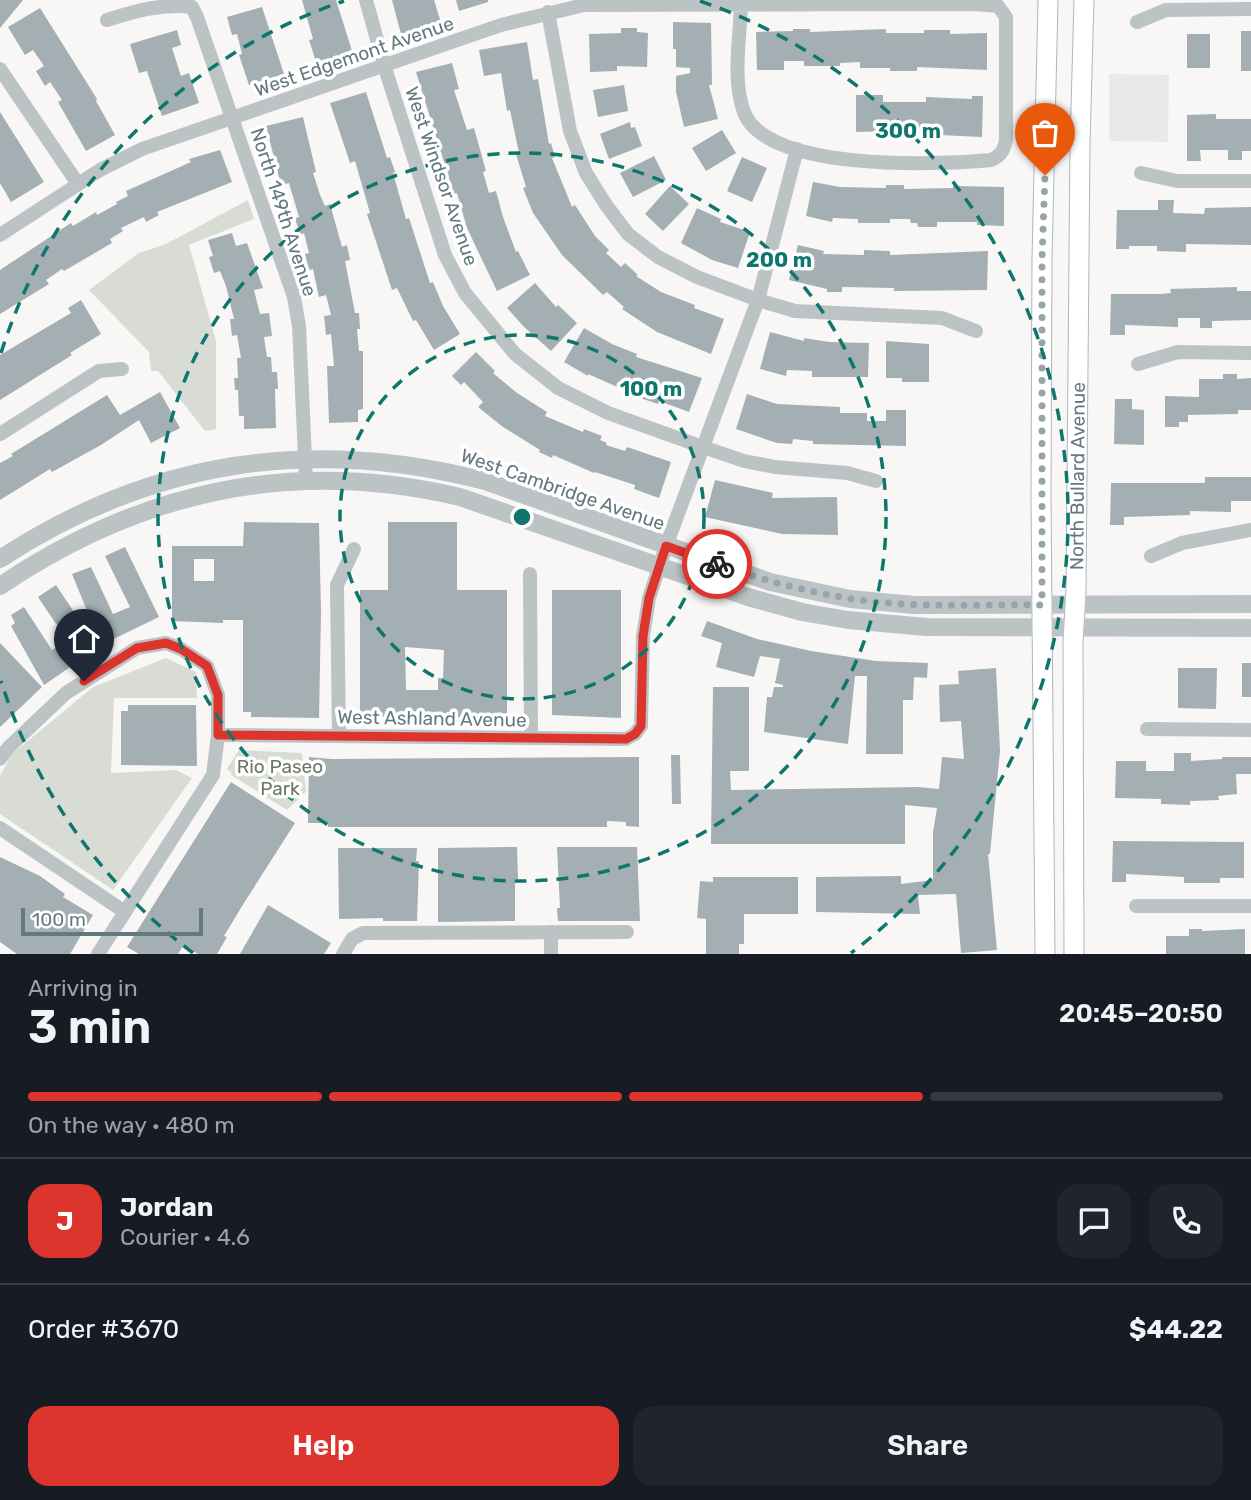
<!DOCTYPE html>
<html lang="en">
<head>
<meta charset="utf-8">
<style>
	body { margin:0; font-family:Rubik,sans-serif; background:#20242c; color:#f1f3f6; height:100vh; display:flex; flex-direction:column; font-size:26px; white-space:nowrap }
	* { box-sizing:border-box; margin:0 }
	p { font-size:23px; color:#9ea1a6 }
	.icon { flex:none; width:38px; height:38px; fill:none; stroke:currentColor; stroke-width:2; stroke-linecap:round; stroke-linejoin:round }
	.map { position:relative; height:954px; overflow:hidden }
	.details { display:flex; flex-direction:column; background:#171b24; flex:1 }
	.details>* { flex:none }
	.scale { position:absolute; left:21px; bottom:18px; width:182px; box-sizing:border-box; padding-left:7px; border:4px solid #63797f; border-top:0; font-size:19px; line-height:24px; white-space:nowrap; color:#63797f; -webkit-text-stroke:5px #fff; paint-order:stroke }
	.pin { position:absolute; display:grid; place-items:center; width:60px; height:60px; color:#fff; margin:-72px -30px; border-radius:50% 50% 50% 0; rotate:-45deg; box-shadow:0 0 7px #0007 }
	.pin .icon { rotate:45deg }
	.courier { position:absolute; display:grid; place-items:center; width:70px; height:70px; margin:-35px; border:5px solid #de342e; border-radius:50%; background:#fff; color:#222; box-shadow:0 2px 9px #0007 }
	.headline em { font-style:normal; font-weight:600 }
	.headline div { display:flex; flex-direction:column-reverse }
	.headline { display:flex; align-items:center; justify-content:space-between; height:119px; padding:0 28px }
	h1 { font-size:46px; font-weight:600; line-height:52px }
	.bar { display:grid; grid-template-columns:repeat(4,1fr); gap:10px 7px; align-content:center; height:84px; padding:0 28px }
	.bar i { height:9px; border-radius:5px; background:#363941 }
	.bar .current { background:#de342e }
	.bar p { grid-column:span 4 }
	.line { display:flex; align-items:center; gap:18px; padding:0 28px; border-top:2px solid #363941 }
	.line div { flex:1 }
	.round { display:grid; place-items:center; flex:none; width:74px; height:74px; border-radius:21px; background:#20242c }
	.action { display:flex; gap:14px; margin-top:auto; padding:14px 28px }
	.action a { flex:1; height:80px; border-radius:21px; background:#de342e; color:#fff; font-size:28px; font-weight:600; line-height:80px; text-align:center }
	.action a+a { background:#20242c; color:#f1f3f6 }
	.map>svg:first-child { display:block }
</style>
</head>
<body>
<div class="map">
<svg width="1251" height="954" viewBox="0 0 1251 954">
	<rect width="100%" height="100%" fill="#f8f7f5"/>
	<polygon fill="#e8e9e8" points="1109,74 1169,75 1168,142 1109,141"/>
	<g fill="#d8dcd4">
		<polygon points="248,200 254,219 189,245 216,341 216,429 205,431 158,371 151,371 149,352 89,290 139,253 166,244"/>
		<polygon points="166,658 196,672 197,698 114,698 111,773 176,770 192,778 113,890 0,814 0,776 12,754 93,687"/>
		<polygon points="239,750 302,753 306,792 287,810 231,775 232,773 227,769"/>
	</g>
	<g fill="#a3afb2" fill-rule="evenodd">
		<polygon points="0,0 23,0 0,28"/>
		<polygon points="302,0 336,0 353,54 317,65 309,40 313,39"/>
		<polygon points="392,0 434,0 442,26 409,36 407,32 401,34"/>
		<polygon points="456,0 488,0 488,2 459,11"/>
		<polygon points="262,7 284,74 249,85 239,55 242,54 237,34 232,35 227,17"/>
		<polygon points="40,8 97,99 96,101 115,135 86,151 58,102 62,100 50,82 45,86 36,71 44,66 33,50 25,55 8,27"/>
		<polygon points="673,22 711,23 712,85 709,85 718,119 684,127 676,92 676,76 690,73 690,68 676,67 676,49 673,49"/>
		<polygon points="621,28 637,28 637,32 648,33 647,67 617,66 617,71 590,72 589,34 621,33"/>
		<polygon points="793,29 810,29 810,32 886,29 886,33 924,33 924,30 950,30 950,34 987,33 987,70 917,67 917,71 890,71 890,68 860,68 860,62 840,63 840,66 804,66 804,61 784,61 784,70 757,70 756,32 793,31"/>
		<polygon points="177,30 181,45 172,48 181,76 189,73 199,103 162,116 147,71 139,73 130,44"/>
		<rect x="1241" y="31" width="10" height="40"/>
		<rect x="1187" y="34" width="23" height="34"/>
		<polygon points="527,42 533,80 538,79 549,144 551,143 555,157 552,158 572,207 575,205 595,236 609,250 606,253 621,267 625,263 638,275 636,276 661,292 695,305 694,308 724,319 711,354 657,332 622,309 624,307 607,292 603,295 562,255 533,213 523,188 526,187 516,154 519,153 510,110 507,111 501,73 484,76 479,50"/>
		<polygon points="452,63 459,89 454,90 467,130 474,128 486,171 483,172 489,193 496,191 503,217 516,252 518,251 530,275 497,291 467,228 457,193 454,194 416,72"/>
		<polygon points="624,85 628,111 598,117 593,90"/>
		<polygon points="366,92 387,158 390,157 395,172 393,173 406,219 409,218 430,283 433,282 443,306 460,334 434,350 416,320 413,321 397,288 392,290 367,214 370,213 355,161 350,163 330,103"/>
		<polygon points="856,95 883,95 883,102 926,102 926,97 972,99 972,96 983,96 982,137 919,134 893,135 893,131 856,132"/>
		<polygon points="0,112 44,182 11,202 0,183"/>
		<polygon points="1216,114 1216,119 1251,119 1251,151 1242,151 1242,160 1228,160 1228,150 1200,150 1201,161 1187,161 1187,115"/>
		<polygon points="303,117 316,172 313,173 320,195 325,206 330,204 342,247 347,245 350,260 345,261 355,313 359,313 360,329 357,329 359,351 363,351 363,409 358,410 358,422 329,423 327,366 334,366 331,334 326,335 324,316 331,315 326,295 319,297 313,269 309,270 305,254 309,253 304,233 300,235 295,218 299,217 289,183 281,185 266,126"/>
		<polygon points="630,122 631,128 635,127 642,146 609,159 600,134"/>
		<polygon points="722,130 736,153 706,171 692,148"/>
		<polygon points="220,150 232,182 157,212 159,215 146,222 144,217 121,228 123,231 110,239 112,243 64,271 62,269 46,280 49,284 0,314 0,270 71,223 73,226 96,212 97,215 117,204 116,202 128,196 126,191 191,162 189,159"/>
		<polygon points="654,156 666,180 633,197 620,173"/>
		<polygon points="742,157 767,168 752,202 727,191"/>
		<polygon points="813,182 840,187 886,188 886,185 904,185 904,189 953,188 953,186 1004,187 1004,226 977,225 977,222 937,222 937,227 918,227 917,223 911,223 910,219 890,219 890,223 858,223 858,219 833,218 832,222 806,216"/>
		<polygon points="670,186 689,204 663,231 645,214"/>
		<polygon points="1158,200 1174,200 1173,213 1204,214 1205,208 1251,207 1251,245 1186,244 1186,252 1157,251 1157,246 1129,246 1129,249 1116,249 1117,210 1158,210"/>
		<polygon points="697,208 721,219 720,222 750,232 738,268 712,260 681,243"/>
		<polygon points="232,233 236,246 247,243 263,288 254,290 260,314 269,313 272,336 264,337 267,357 271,357 272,372 277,372 278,389 275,389 276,428 244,429 244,416 239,416 238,390 235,390 234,378 238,378 237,358 241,358 237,335 232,336 230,319 234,319 226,286 220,271 214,273 209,257 213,256 208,240"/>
		<polygon points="798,245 824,251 823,254 864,255 864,250 890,251 890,255 988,251 987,290 894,291 894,288 842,287 842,292 827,292 827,289 789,280"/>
		<polygon points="535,283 556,307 558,305 577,323 551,351 524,327 507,308"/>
		<polygon points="1237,287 1237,291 1251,291 1251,320 1212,321 1212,328 1200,328 1200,318 1178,318 1178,327 1125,325 1125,335 1110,335 1111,294 1160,294 1171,293 1170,289"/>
		<polygon points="81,300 101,334 70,353 72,355 0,400 0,355 71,313 68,308"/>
		<polygon points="584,328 612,344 637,354 636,357 702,378 689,412 659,401 658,404 640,398 642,392 623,386 622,389 588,374 588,376 564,362"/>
		<polygon points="770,332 804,341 804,338 829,342 869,343 868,377 812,377 812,371 787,370 786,376 760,369"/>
		<polygon points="886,341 929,344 929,382 902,382 902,378 886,378"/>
		<polygon points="476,352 495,371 493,373 517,393 547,412 545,416 583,432 584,429 602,436 600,440 607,443 606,445 625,451 627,447 671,462 659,498 634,489 635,485 595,472 594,473 553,455 552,458 539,452 540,450 503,427 478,407 483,402 464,382 461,385 452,376"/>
		<polygon points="1223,374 1237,374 1237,379 1251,378 1251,410 1238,410 1238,414 1188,415 1188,422 1179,422 1179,427 1165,427 1165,396 1199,397 1199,379 1223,379"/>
		<polygon points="160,392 180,428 151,443 139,420 101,445 52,472 50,469 0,500 0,463 13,456 11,454 107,395 120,415"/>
		<polygon points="747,394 777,404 840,407 840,413 867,413 867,421 886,421 886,410 906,410 906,446 813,444 813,441 793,439 792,444 777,443 736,429"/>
		<polygon points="1115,399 1132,399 1132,409 1144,410 1144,445 1114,444"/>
		<polygon points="1205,477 1251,477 1251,501 1231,501 1231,512 1190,511 1190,515 1124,517 1124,525 1110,525 1111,483 1205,483"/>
		<polygon points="715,480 773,493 772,498 837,497 838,535 782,534 705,517"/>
		<path d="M244,522L319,523L321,612L319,718L251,717V712H243V620H223V623L172,621V546H243ZM194,559H214V581H194Z"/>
		<path d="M388,522H457V590H507V717H360V590H388ZM405,647L444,650L443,678H438V690H406Z"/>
		<polygon points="125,547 159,617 101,645 72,574 91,567 113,614 130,607 105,556"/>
		<polygon points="56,585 98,648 44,685 11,626 15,623 11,615 24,607 52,650 67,640 38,597"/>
		<polygon points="552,590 621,590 621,718 552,715"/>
		<polygon points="707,621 757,639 811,651 876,661 928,663 927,678 914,677 913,700 903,700 903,754 866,754 867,676 855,676 848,744 764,732 767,697 772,697 774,687 783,687 783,685 775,683 780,659 760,656 754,677 716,667 722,643 701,636"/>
		<polygon points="0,643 42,687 0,727"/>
		<rect x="1242" y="663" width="9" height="34"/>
		<polygon points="996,668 1000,751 990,854 988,854 997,950 961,953 956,894 918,895 920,914 816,912 816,877 901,876 901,884 933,880 933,832 937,808 905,805 905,844 711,844 713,687 749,687 749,771 730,771 731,790 918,787 939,789 942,757 964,759 961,721 940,722 939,685 959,684 958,671"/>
		<polygon points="1178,668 1217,668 1216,709 1178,708"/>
		<polygon points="128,705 196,705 197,766 121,765 121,711 128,711"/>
		<polygon points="1174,753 1191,753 1191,761 1222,759 1222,757 1251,757 1251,774 1236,774 1237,794 1218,796 1219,800 1190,801 1190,805 1161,804 1161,799 1115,798 1116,761 1146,761 1146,771 1174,771"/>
		<polygon points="671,755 680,755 681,804 672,804"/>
		<polygon points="309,757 332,759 639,757 639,827 626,826 626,822 607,821 607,827 328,827 328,823 308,823"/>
		<polygon points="231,782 295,823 244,903 224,936 227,937 217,954 198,954 183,946 178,954 139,954 127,947"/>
		<polygon points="1113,841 1244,842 1244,878 1220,878 1220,883 1184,883 1184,877 1126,874 1126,882 1112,882"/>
		<polygon points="517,847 518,879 515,879 515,921 438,922 438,848"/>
		<polygon points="557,847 637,847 640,921 558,921 557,908 560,908"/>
		<polygon points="338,848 417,848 416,861 419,861 417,921 383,921 383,918 339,919"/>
		<polygon points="0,857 40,876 65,894 63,897 93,915 70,954 17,954 0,942"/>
		<polygon points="713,877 798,877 798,914 744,914 744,944 739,944 739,954 706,954 706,919 697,918 700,881 713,882"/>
		<polygon points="268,905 331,943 324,954 240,954"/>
		<polygon points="1189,929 1202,929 1202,931 1245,929 1245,954 1166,954 1166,936 1189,936"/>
	</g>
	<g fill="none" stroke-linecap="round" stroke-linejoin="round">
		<g stroke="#aeb7ba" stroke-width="21">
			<g id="secondary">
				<polyline points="1045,954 1041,496 1042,259 1048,0"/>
				<path id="s1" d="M1074,954L1073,642L1076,591L1080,144L1084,0"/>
			</g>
		</g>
		<g stroke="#bcc3c5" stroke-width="14">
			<polyline points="366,0 384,65 445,255 465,293 515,354 558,388 608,413 703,447 744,461 775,467 847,473 876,481"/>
			<polyline points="548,12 570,131 586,173 606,205 628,234 658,257 697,277 758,300 795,311 942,318 976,331"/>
			<path d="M107,20C135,11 163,3 192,7L197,17L294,297L299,326L306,480"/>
			<polyline points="1137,22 1166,10 1251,9"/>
			<polyline points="0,69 78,184"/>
			<polyline points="1141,173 1177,181 1251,181"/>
			<path d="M0,235L100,170L142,149L501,25L584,5L976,4L998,6L1006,17V140C1004,150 1001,156 991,160C938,165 766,172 744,112C732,80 740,39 741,5"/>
			<polyline points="1138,364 1178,352 1251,353"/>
			<polyline points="0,434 99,371 122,369"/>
			<polyline points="1151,556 1182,543 1251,530"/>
			<polyline points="530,574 531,738"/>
			<polyline points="1147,729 1251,730"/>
			<polyline points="218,735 626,739 635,734 641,726 643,636 649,598 666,546 758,300 797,149"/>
			<polyline points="339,736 337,585 354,549"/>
			<polyline points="0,759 8,748 66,693 137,648 166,643 181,649 207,666 218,695 218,735 213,775 98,954"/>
			<polyline points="0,828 125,912"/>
			<polyline points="1136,906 1251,906"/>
			<polyline points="551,932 551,954"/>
			<polyline points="343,954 352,939 363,933 627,932"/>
		</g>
		<g stroke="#bcc3c5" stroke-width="18">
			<path d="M0,559C151,460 311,436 485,481L770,582L850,599L914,605L1251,604"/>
			<path d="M0,586C142,490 293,458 460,497L748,597L802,612L848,620L926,627L1251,628"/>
		</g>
		<use href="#secondary" stroke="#fff" stroke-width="19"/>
	</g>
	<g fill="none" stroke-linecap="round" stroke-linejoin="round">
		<path stroke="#97a5a8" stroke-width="7" stroke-dasharray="0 12.6" d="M717,564C760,579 802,591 847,598C912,609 977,604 1042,605V259L1045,175"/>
		<polyline stroke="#de342e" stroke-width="9" points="84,681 137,648 166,643 181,649 207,666 218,695 218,735 626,739 635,734 641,726 643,636 649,598 666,546 717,564"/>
	</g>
	<g fill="none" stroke="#0f766e" stroke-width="3.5" stroke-dasharray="12 9">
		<circle cx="522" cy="517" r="182"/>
		<circle cx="522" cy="517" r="364"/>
		<path d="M193 953A546 546 0 0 1 1 681M1 353A546 546 0 0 1 344 1M700 1A546 546 0 0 1 851 953"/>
	</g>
	<g text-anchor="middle" stroke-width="7" stroke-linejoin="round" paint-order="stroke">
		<g font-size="19" fill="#63797f" stroke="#fff">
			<text transform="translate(354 56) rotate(-19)" y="7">West Edgemont Avenue</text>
			<text transform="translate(442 176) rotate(71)" y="7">West Windsor Avenue</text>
			<text transform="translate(284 212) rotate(72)" y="7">North 149th Avenue</text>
			<text dy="7" stroke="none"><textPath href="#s1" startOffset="478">North Bullard Avenue</textPath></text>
			<text transform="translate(563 489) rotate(19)" y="7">West Cambridge Avenue</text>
			<text transform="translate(432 718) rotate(1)" y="7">West Ashland Avenue</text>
		</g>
		<g font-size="19" fill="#6a7762" stroke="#fff">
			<text x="280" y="773">Rio Paseo<tspan x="280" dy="22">Park</tspan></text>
		</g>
	</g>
	<circle cx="522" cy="517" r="10" fill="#0f766e" stroke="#fff" stroke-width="3.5"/>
	<g font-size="21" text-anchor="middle" font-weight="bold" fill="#0f766e" stroke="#fff" stroke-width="7" stroke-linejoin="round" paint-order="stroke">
		<text x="908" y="138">300 m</text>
		<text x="779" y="267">200 m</text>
		<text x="651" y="396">100 m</text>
	</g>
</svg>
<div class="scale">100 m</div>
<div class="pin" style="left:1045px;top:175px;background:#ea580c"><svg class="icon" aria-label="bag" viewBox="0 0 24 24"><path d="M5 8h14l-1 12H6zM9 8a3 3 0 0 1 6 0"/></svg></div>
<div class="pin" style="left:84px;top:681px;background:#1f2937"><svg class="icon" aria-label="home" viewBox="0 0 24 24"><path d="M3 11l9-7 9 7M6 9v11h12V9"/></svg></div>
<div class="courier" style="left:717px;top:564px"><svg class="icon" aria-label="bike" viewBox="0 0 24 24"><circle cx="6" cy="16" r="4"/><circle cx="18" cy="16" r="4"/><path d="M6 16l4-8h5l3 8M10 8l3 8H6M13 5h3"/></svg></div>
</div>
<section class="details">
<div class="headline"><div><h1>3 min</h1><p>Arriving in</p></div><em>20:45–20:50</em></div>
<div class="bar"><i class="current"></i><i class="current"></i><i class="current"></i><i></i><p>On the way · 480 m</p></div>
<div class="line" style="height:126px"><b class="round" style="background:#de342e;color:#fff">J</b><div><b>Jordan</b><p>Courier · 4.6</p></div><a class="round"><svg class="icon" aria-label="chat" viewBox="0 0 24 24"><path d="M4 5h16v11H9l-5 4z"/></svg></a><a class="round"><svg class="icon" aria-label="phone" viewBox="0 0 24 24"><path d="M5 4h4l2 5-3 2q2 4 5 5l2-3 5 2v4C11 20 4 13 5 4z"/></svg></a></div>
<div class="line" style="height:91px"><div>Order #3670</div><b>$44.22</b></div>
<div class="action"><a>Help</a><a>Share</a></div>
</section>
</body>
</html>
